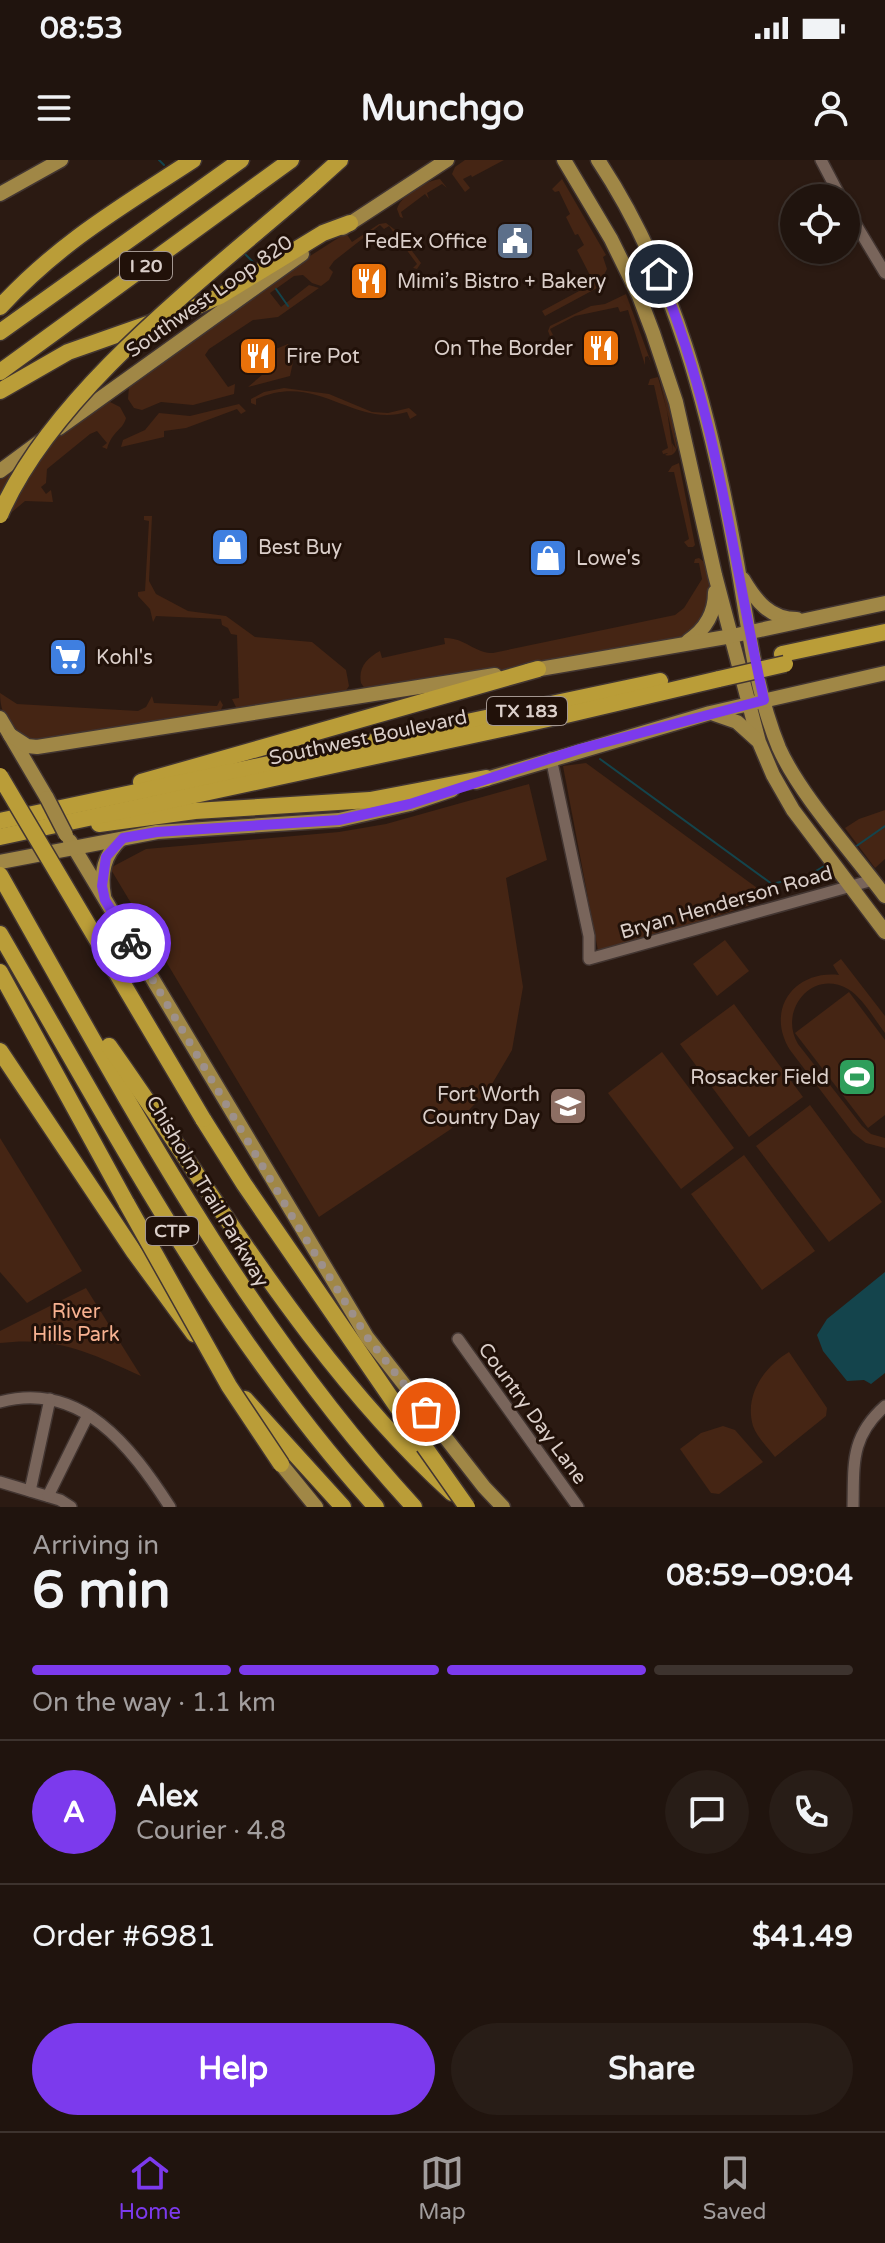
<!DOCTYPE html>
<html lang="en">
<head>
<meta charset="utf-8">
<style>
	body { margin:0; font-family:"Varela Round",sans-serif; background:#281d17; color:#f1f3f6; height:100vh; display:flex; flex-direction:column; font-size:30px; white-space:nowrap }
	* { box-sizing:border-box; margin:0 }
	p { font-size:26px; color:#a29e9e }
	.icon { flex:none; width:44px; height:44px; fill:none; stroke:currentColor; stroke-width:2; stroke-linecap:round; stroke-linejoin:round }
	.map { position:relative; height:1347px; overflow:hidden }
	.side { display:flex; flex-direction:column; background:#20140e; flex:1 }
	.side>* { flex:none }
	.tools { position:absolute; left:780px; top:24px; display:grid; gap:16px }
	.tools a { display:grid; place-items:center; width:80px; height:80px; border-radius:50%; background:#20140e; box-shadow:0 2px 6px #0004,0 0 0 2px #3d332e; font-size:40px }
	.pin { position:absolute; display:grid; place-items:center; width:68px; height:68px; color:#fff; margin:-34px; border:4px solid #fff; border-radius:50%; box-shadow:0 2px 8px #0007 }
	.courier { position:absolute; display:grid; place-items:center; width:80px; height:80px; margin:-40px; border:6px solid #7c3aed; border-radius:50%; background:#fff; color:#222; box-shadow:0 2px 10px #0007 }
	.overview em { font-style:normal; font-weight:700 }
	.overview div { display:flex; flex-direction:column-reverse }
	.overview { display:flex; align-items:center; justify-content:space-between; height:136px; padding:0 32px }
	h1 { font-size:52px; font-weight:700; line-height:60px }
	.bar { display:grid; grid-template-columns:repeat(4,1fr); gap:12px 8px; align-content:center; height:96px; padding:0 32px }
	.bar i { height:10px; border-radius:6px; background:#3d332e }
	.bar .active { background:#7c3aed }
	.bar p { grid-column:span 4 }
	.line { display:flex; align-items:center; gap:20px; padding:0 32px; border-top:2px solid #3d332e }
	.line div { flex:1 }
	.round { display:grid; place-items:center; flex:none; width:84px; height:84px; border-radius:42px; background:#281d17 }
	.action { display:flex; gap:16px; margin-top:auto; padding:16px 32px }
	.action a { flex:1; height:92px; border-radius:48px; background:#7c3aed; color:#fff; font-size:32px; font-weight:700; line-height:92px; text-align:center }
	.action a+a { background:#281d17; color:#f1f3f6 }
	.status { display:flex; justify-content:space-between; align-items:center; height:56px; padding:0 40px; background:#20140e; direction:ltr }
	.status svg { height:22px; fill:currentColor }
	header { display:flex; justify-content:space-between; align-items:center; height:104px; padding:0 32px; background:#20140e; font-size:36px; font-weight:700 }
	.tab-bar { display:flex; justify-content:space-around; align-items:center; height:112px; border-top:2px solid #3d332e; background:#20140e; font-size:22px; color:#a29e9e }
	.tab-bar a { display:grid; justify-items:center; gap:4px }
	.tab-bar .active { color:#7c3aed }
	.map>svg:first-child { display:block }
</style>
</head>
<body>
<div class="status"><b>08:53</b><svg viewBox="0 0 49 12"><path d="M0 12V9h3v3zM5 12V6h3v6zM10 12V3h3v9zM15 12V0h3v12zM26 1h20v11H26zM47 4h2v5h-2z"/></svg></div>
<header><svg class="icon" aria-label="menu" viewBox="0 0 24 24"><path d="M4 6h16M4 12h16M4 18h16"/></svg>Munchgo<svg class="icon" aria-label="person" viewBox="0 0 24 24"><circle cx="12" cy="8" r="4"/><path d="M4 21q1-7 8-7t8 7"/></svg></header>
<div class="map">
<svg width="885" height="1347" viewBox="0 0 885 1347">
	<rect width="100%" height="100%" fill="#2b1a12"/>
	<g fill="#452514">
		<polygon points="465,0 504,0 472,17 471,15 463,19 470,28 465,32 452,14 455,7"/>
		<path d="M440,19L447,28L442,24L427,33L429,39L425,34L401,52L403,58L400,57L397,49C401,35 426,21 440,19Z"/>
		<polygon points="562,19 606,95 603,97 607,109 597,128 545,156 542,151 594,123 577,90 584,85 578,74 575,75 566,57 570,54 559,31 555,32 552,29"/>
		<polygon points="386,63 398,72 421,103 417,109 413,108 417,104 389,66 384,69 380,65 334,101 329,108 333,112 329,120 321,126 312,123 303,115 294,116 270,133 281,147 309,125 319,128 278,157 253,160 209,189 205,195 228,227 235,224 234,234 193,245 161,242 142,250 134,248 128,239 129,226 274,119 346,73 352,82 379,64"/>
		<polygon points="626,134 652,205 648,196 645,197 645,205 628,150 620,152 618,147 575,156 550,169 553,175 550,176 548,171 550,166 591,146 605,144"/>
		<polygon points="288,184 293,202 290,216 248,227 276,203 272,198 276,195 273,190"/>
		<path d="M658,217L667,251L673,292L672,283L676,289L659,217L665,222L677,287C676,293 672,297 665,295L668,293L663,294L662,291L668,288L654,225H648L650,219Z"/>
		<path d="M284,228L329,234L372,252L388,253L409,248L417,255L410,259L407,252C353,268 318,211 256,239V245L251,243V239L264,232Z"/>
		<path d="M110,242L120,247L126,258C123,270 112,271 107,289L102,287L107,283L97,271L90,274L47,309L46,323L41,327L46,334L51,330L53,342L25,341L0,362V317L100,245Z"/>
		<polygon points="239,244 246,251 241,254 237,249 186,268 164,271 164,277 121,287 123,280 145,270 159,253 190,256"/>
		<polygon points="679,303 695,385 693,387 688,387 684,382 689,379 674,312 668,312 672,306"/>
		<polygon points="144,356 152,356 149,421 156,434 188,451 226,456 255,477 312,482 346,510 349,526 345,532 237,549 232,539 239,538 237,475 231,474 228,468 222,465 221,459 156,456 153,462 150,449 138,436 138,432 145,431 149,361 144,360"/>
		<path d="M699,398L707,404L712,434L705,459L680,480L374,531L365,529L361,523C358,507 367,498 380,491L382,498L445,484L444,478C464,477 474,493 493,493L675,455L684,448L702,419L699,403H694L695,399Z"/>
		<path d="M0,533L17,544L138,551L146,547L152,536L154,543L217,546L220,540L223,545L220,552L38,584C16,574 0,561 0,533Z"/>
		<polygon points="586,603 771,738 599,796 563,606"/>
		<polygon points="529,624 547,700 506,718 523,827 512,890 489,929 451,969 319,1057 110,708 146,689 339,672 386,664"/>
		<polygon points="885,650 885,699 875,708 845,668 859,659"/>
		<polygon points="725,780 749,811 717,836 693,804"/>
		<path d="M841,799L885,856V873C874,859 863,838 848,829C812,808 778,851 798,884L862,966L871,974L885,978V988L866,983L853,973L790,890C765,850 794,810 839,815L833,805Z"/>
		<polygon points="849,832 885,880 885,955 868,968 795,873"/>
		<polygon points="734,844 803,937 749,977 680,884"/>
		<polygon points="662,892 734,988 681,1029 608,933"/>
		<polygon points="810,945 882,1042 829,1082 756,986"/>
		<polygon points="0,978 82,1111 27,1143 0,1112"/>
		<polygon points="744,995 815,1091 762,1130 691,1034"/>
		<path d="M86,1128L141,1216C91,1193 57,1176 0,1183V1171Z"/>
		<path d="M789,1192L827,1248L826,1256L775,1297C768,1288 757,1277 753,1266C744,1235 764,1207 789,1192Z"/>
		<polygon points="723,1266 735,1270 763,1302 719,1334 711,1333 680,1289 701,1273"/>
	</g>
	<polygon fill="#14444c" points="885,1112 885,1213 871,1224 864,1220 847,1221 823,1191 817,1175 827,1159"/>
	<g fill="none" stroke-linecap="round" stroke-linejoin="round">
		<g stroke="#14444c" stroke-width="2">
			<polyline points="159,0 164,5"/>
			<polyline points="244,93 255,104"/>
			<polyline points="276,129 288,146"/>
			<polyline points="600,599 772,724 809,715 826,705"/>
			<polyline points="855,687 885,666"/>
		</g>
		<g stroke="#423531" stroke-width="14">
			<g id="minor">
				<polyline points="821,0 841,38"/>
				<polyline points="846,48 885,113"/>
				<polyline points="551,598 589,776 589,799 873,720"/>
				<polyline points="458,1179 578,1347"/>
				<path d="M0,1242C81,1220 131,1287 170,1347"/>
				<polyline points="0,1322 60,1340 71,1347"/>
				<polyline points="30,1331 50,1239"/>
				<polyline points="48,1336 88,1255"/>
				<path d="M853,1347C854,1304 850,1277 885,1246"/>
			</g>
		</g>
		<g stroke="#423531" stroke-width="17">
			<g id="major">
				<polyline points="564,0 611,79 639,136 653,173 676,242 715,415 759,582 773,615 793,650 885,772"/>
				<path d="M598,0C675,116 709,251 734,386C747,453 753,525 779,588C800,635 853,693 885,736"/>
				<polyline points="0,34 61,0"/>
				<polyline points="343,68 447,0"/>
				<polyline points="59,268 302,94"/>
				<polyline points="0,311 42,280"/>
				<path d="M743,419C756,441 770,459 797,459"/>
				<path d="M688,481C706,469 715,453 715,432"/>
				<polyline points="528,511 732,476 885,443"/>
				<polyline points="714,554 737,562 757,580"/>
				<polyline points="0,558 47,638"/>
				<polyline points="10,575 27,586 37,587 495,515"/>
				<polyline points="476,622 710,553 885,513"/>
				<polyline points="70,681 367,1177 484,1327 503,1347"/>
				<polyline points="0,702 157,672 339,660 410,644 452,630"/>
				<path d="M104,736C100,713 104,695 121,679"/>
				<polyline points="281,1304 316,1347"/>
			</g>
		</g>
		<g stroke="#423531" stroke-width="19">
			<g id="highway">
				<polyline points="310,27 340,0"/>
				<path d="M0,147C60,82 121,47 193,0"/>
				<polyline points="0,172 241,0"/>
				<polyline points="0,212 291,0"/>
				<polyline points="0,231 68,192 193,148 220,136 323,73 350,63"/>
				<polyline points="782,494 885,472"/>
				<polyline points="141,622 538,509"/>
				<polyline points="0,661 660,521"/>
				<polyline points="99,664 195,651 370,640 486,618"/>
				<polyline points="0,677 566,555 719,519"/>
				<path d="M0,715C124,934 242,1160 414,1347"/>
				<path d="M0,774C115,972 222,1177 376,1347"/>
				<polyline points="0,812 127,1044"/>
				<path d="M109,886C217,1038 312,1206 452,1333"/>
				<polyline points="0,891 134,1092 194,1174"/>
				<polyline points="203,959 244,1024 424,1286"/>
				<polyline points="245,1239 343,1347"/>
			</g>
		</g>
		<use href="#minor" stroke="#79655b" stroke-width="11"/>
		<use href="#major" stroke="#a08746" stroke-width="14"/>
		<use href="#highway" stroke="#ba9d38" stroke-width="16"/>
		<g stroke="#423531" stroke-width="17" stroke-linecap="butt">
			<polyline id="major-bridge" points="47,638 66,675"/>
		</g>
		<g stroke="#423531" stroke-width="19" stroke-linecap="butt">
			<g id="highway-bridge">
				<path d="M0,355C53,231 209,115 310,27"/>
				<polyline points="719,519 785,504"/>
				<polyline points="0,616 203,959"/>
				<polyline points="127,1044 229,1226 281,1304"/>
				<polyline points="424,1286 467,1347"/>
			</g>
		</g>
		<use href="#major-bridge" stroke="#a08746" stroke-width="14"/>
		<use href="#highway-bridge" stroke="#ba9d38" stroke-width="16"/>
	</g>
	<g fill="none" stroke-linecap="round" stroke-linejoin="round">
		<polyline stroke="#9d908a" stroke-width="8" stroke-dasharray="0 14.4" points="131,783 299,1068 367,1177 426,1252"/>
		<path stroke="#7c3aed" stroke-width="10" d="M131,783L105,740L102,726L106,697L123,678L157,672L339,660L410,644L580,589L764,540C732,397 717,251 659,114"/>
	</g>
	<defs>
		<g id="civic-square" transform="scale(2)"><rect x="-9" y="-9" width="18" height="18" rx="4" fill="#5c6f8a" stroke="#211109"/><path d="M-.6-6.5H3V-4.5H.6V-3L4-1V1h2V6H-6V1h2V-1L-.6-3ZM-1.2 2.5V6h2.4V2.5Z" fill="#fff"/></g>
		<g id="restaurant-square" transform="scale(2)"><rect x="-9" y="-9" width="18" height="18" rx="4" fill="#e8710a" stroke="#211109"/><path d="M-5-6h1v4h1v-4h1v4h1v-4h1v5L-1.5 .5V6h-2V.5L-5-1ZM5-6V6H3V1.5H1.5Q1.5-4 5-6Z" fill="#fff"/></g>
		<g id="shop-square" transform="scale(2)"><rect x="-9" y="-9" width="18" height="18" rx="4" fill="#3f7fe0" stroke="#211109"/><path d="M-5-2.5h2.3a2.7 3.5 0 0 1 5.4 0H5L5.5 6h-11ZM-1.5-2.5h3a1.5 2.3 0 0 0-3 0Z" fill="#fff"/></g>
		<g id="supermarket-square" transform="scale(2)"><rect x="-9" y="-9" width="18" height="18" rx="4" fill="#3f7fe0" stroke="#211109"/><path d="M-6-5.5h2.5l.6 2H6L4.5 2H-2.5L-4.4-4H-6ZM-1.5 3.2a1.3 1.3 0 1 0 .1 0ZM3 3.2a1.3 1.3 0 1 0 .1 0Z" fill="#fff"/></g>
		<g id="stadium-square" transform="scale(2)"><rect x="-9" y="-9" width="18" height="18" rx="4" fill="#2e9e5b" stroke="#211109"/><path d="M0-5a6.5 5 0 1 0 0 10a6.5 5 0 1 0 0-10ZM-3.5-1.8h7v3.6h-7Z" fill="#fff"/></g>
		<g id="school-square" transform="scale(2)"><rect x="-9" y="-9" width="18" height="18" rx="4" fill="#8d6e63" stroke="#211109"/><path d="M0-5L7-2L0 1L-7-2ZM-4 1L0 2.5L4 1V4Q0 6-4 4Z" fill="#fff"/></g>
	</defs>
	<g fill-rule="evenodd">
		<use href="#civic-square" x="515" y="81"/>
		<use href="#restaurant-square" x="369" y="121"/>
		<use href="#restaurant-square" x="601" y="188"/>
		<use href="#restaurant-square" x="258" y="196"/>
		<use href="#shop-square" x="230" y="387"/>
		<use href="#shop-square" x="548" y="398"/>
		<use href="#supermarket-square" x="68" y="497"/>
		<use href="#stadium-square" x="857" y="917"/>
		<use href="#school-square" x="568" y="946"/>
	</g>
	<g text-anchor="middle" stroke-width="6" stroke-linejoin="round" paint-order="stroke">
		<g fill="#211109" stroke="#a39690" stroke-width="2">
			<rect x="120" y="92" width="52" height="28" rx="6"/>
			<rect x="487" y="537" width="80" height="28" rx="6"/>
			<rect x="146" y="1057" width="52" height="28" rx="6"/>
		</g>
		<g font-size="18" font-weight="bold" fill="#dbcfca">
			<text x="146" y="112">I 20</text>
			<text x="527" y="557">TX 183</text>
			<text x="172" y="1077">CTP</text>
		</g>
		<g font-size="20" fill="#dbcfca" stroke="#211109" text-anchor="start">
			<text x="487" y="88" text-anchor="end">FedEx Office</text>
			<text x="397" y="128">Mimi’s Bistro + Bakery</text>
			<text x="573" y="195" text-anchor="end">On The Border</text>
			<text x="286" y="203">Fire Pot</text>
			<text x="258" y="394">Best Buy</text>
			<text x="576" y="405">Lowe's</text>
			<text x="96" y="504">Kohl's</text>
			<text x="829" y="924" text-anchor="end">Rosacker Field</text>
			<text x="540" y="941" text-anchor="end">Fort Worth<tspan x="540" dy="23">Country Day</tspan></text>
		</g>
		<g font-size="20" fill="#dbcfca" stroke="#211109">
			<text transform="translate(209 136) rotate(-35)" y="7">Southwest Loop 820</text>
			<text transform="translate(368 577) rotate(-12)" y="7">Southwest Boulevard</text>
			<text transform="translate(726 742) rotate(-16)" y="7">Bryan Henderson Road</text>
			<text transform="translate(208 1031) rotate(59)" y="7">Chisholm Trail Parkway</text>
			<text transform="translate(533 1253) rotate(54)" y="7">Country Day Lane</text>
		</g>
		<g font-size="20" fill="#f7b190" stroke="#211109">
			<text x="76" y="1158">River<tspan x="76" dy="23">Hills Park</tspan></text>
		</g>
	</g>
</svg>
<div class="tools">
<a><svg class="icon" aria-label="locate" viewBox="0 0 24 24"><circle cx="12" cy="12" r="6"/><path d="M12 2v4M12 18v4M2 12h4M18 12h4"/></svg></a>
</div>
<div class="pin" style="left:426px;top:1252px;background:#ea580c"><svg class="icon" aria-label="bag" viewBox="0 0 24 24"><path d="M5 8h14l-1 12H6zM9 8a3 3 0 0 1 6 0"/></svg></div>
<div class="pin" style="left:659px;top:114px;background:#1f2937"><svg class="icon" aria-label="home" viewBox="0 0 24 24"><path d="M3 11l9-7 9 7M6 9v11h12V9"/></svg></div>
<div class="courier" style="left:131px;top:783px"><svg class="icon" aria-label="bike" viewBox="0 0 24 24"><circle cx="6" cy="16" r="4"/><circle cx="18" cy="16" r="4"/><path d="M6 16l4-8h5l3 8M10 8l3 8H6M13 5h3"/></svg></div>
</div>
<section class="side">
<div class="overview"><div><h1>6 min</h1><p>Arriving in</p></div><em>08:59–09:04</em></div>
<div class="bar"><i class="active"></i><i class="active"></i><i class="active"></i><i></i><p>On the way · 1.1 km</p></div>
<div class="line" style="height:144px"><b class="round" style="background:#7c3aed;color:#fff">A</b><div><b>Alex</b><p>Courier · 4.8</p></div><a class="round"><svg class="icon" aria-label="chat" viewBox="0 0 24 24"><path d="M4 5h16v11H9l-5 4z"/></svg></a><a class="round"><svg class="icon" aria-label="phone" viewBox="0 0 24 24"><path d="M5 4h4l2 5-3 2q2 4 5 5l2-3 5 2v4C11 20 4 13 5 4z"/></svg></a></div>
<div class="line" style="height:104px"><div>Order #6981</div><b>$41.49</b></div>
<div class="action"><a>Help</a><a>Share</a></div>
</section>
<nav class="tab-bar">
<a class="active"><svg class="icon" aria-label="home" viewBox="0 0 24 24"><path d="M3 11l9-7 9 7M6 9v11h12V9"/></svg>Home</a>
<a><svg class="icon" aria-label="map" viewBox="0 0 24 24"><path d="M3 6l6-2 6 2 6-2v14l-6 2-6-2-6 2zM9 4v14M15 6v14"/></svg>Map</a>
<a><svg class="icon" aria-label="saved" viewBox="0 0 24 24"><path d="M7 4h10v16l-5-4-5 4z"/></svg>Saved</a>
</nav>
</body>
</html>
